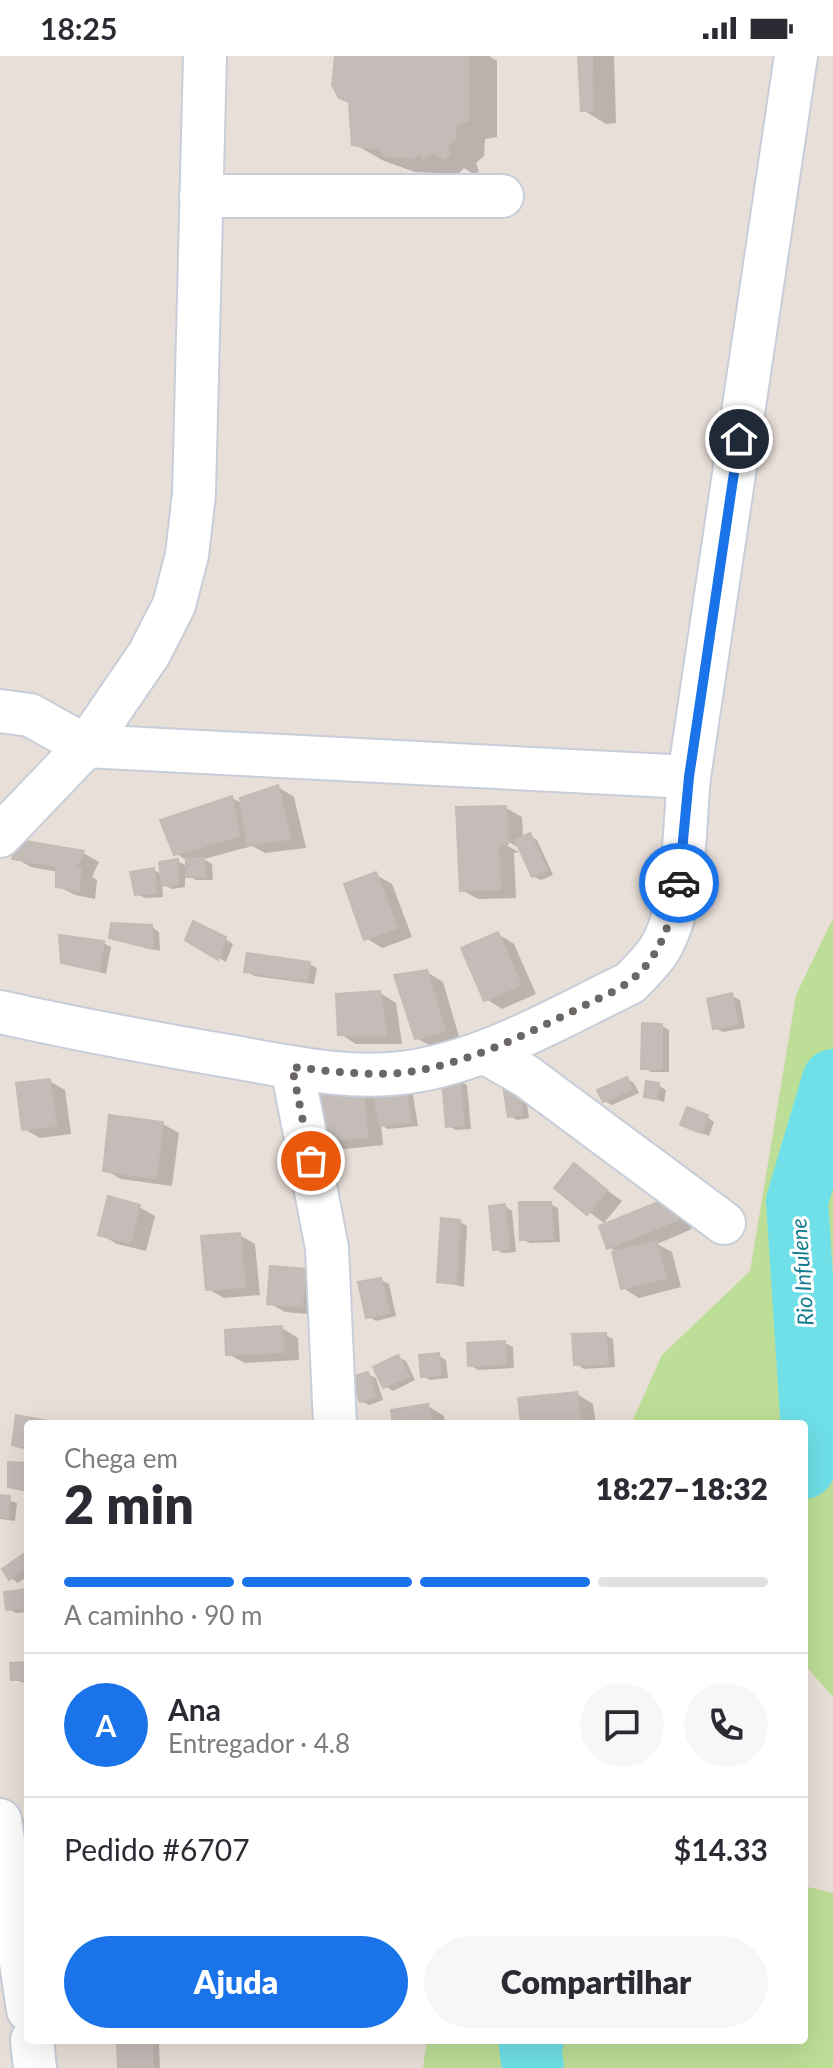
<!DOCTYPE html>
<html lang="pt">
<head>
<meta charset="utf-8">
<style>
	body { margin:0; font-family:Lato,sans-serif; background:#f7f7f7; color:#2b2b33; height:100vh; display:flex; flex-direction:column; font-size:30px; white-space:nowrap }
	* { box-sizing:border-box; margin:0 }
	p { font-size:26px; color:#7c7c81 }
	.icon { flex:none; width:44px; height:44px; fill:none; stroke:currentColor; stroke-width:2; stroke-linecap:round; stroke-linejoin:round }
	.map { position:relative; flex:1; overflow:hidden }
	.sheet { position:absolute; left:24px; top:1364px; width:784px; height:624px; display:flex; flex-direction:column; background:#fff; border-radius:8px; box-shadow:0 8px 32px #0002 }
	.sheet>* { flex:none }
	.pin { position:absolute; display:grid; place-items:center; width:68px; height:68px; color:#fff; margin:-34px; border:4px solid #fff; border-radius:50%; box-shadow:0 2px 8px #0007 }
	.courier { position:absolute; display:grid; place-items:center; width:80px; height:80px; margin:-40px; border:6px solid #1a73e8; border-radius:50%; background:#fff; color:#222; box-shadow:0 2px 10px #0007 }
	.overview em { font-style:normal; font-weight:800 }
	.overview div { display:flex; flex-direction:column-reverse }
	.overview { display:flex; align-items:center; justify-content:space-between; height:136px; padding:0 40px }
	h1 { font-size:52px; font-weight:800; line-height:60px }
	.bar { display:grid; grid-template-columns:repeat(4,1fr); gap:12px 8px; align-content:center; height:96px; padding:0 40px }
	.bar i { height:10px; border-radius:6px; background:#e1e1e2 }
	.bar .on { background:#1a73e8 }
	.bar p { grid-column:span 4 }
	.line { display:flex; align-items:center; gap:20px; padding:0 40px; border-top:2px solid #e1e1e2 }
	.line div { flex:1 }
	.round { display:grid; place-items:center; flex:none; width:84px; height:84px; border-radius:42px; background:#f7f7f7 }
	.action { display:flex; gap:16px; margin-top:auto; padding:16px 40px }
	.action a { flex:1; height:92px; border-radius:48px; background:#1a73e8; color:#fff; font-size:32px; font-weight:800; line-height:92px; text-align:center }
	.action a+a { background:#f7f7f7; color:#2b2b33 }
	.status { display:flex; justify-content:space-between; align-items:center; height:56px; padding:0 40px; background:#fff; direction:ltr }
	.status svg { height:22px; fill:currentColor }
	.map>svg:first-child { display:block }
</style>
</head>
<body>
<div class="status"><b>18:25</b><svg viewBox="0 0 49 12"><path d="M0 12V9h3v3zM5 12V6h3v6zM10 12V3h3v9zM15 12V0h3v12zM26 1h20v11H26zM47 4h2v5h-2z"/></svg></div>
<div class="map">
<svg width="833" height="2012" viewBox="0 0 833 2012">
	<rect width="100%" height="100%" fill="#e9dfd9"/>
	<g fill="#bdde97">
		<polygon points="833,862 833,1641 804,1608 804,1368 631,1368 662,1299 750,1215 796,939"/>
		<polygon points="804,1830 833,1837 833,2012 423,2012 427,1984 804,1984"/>
	</g>
	<g fill="#0003">
		<polygon points="337,0 489,0 497,5 497,81 485,83 484,100 476,107 479,115 475,119 464,112 458,118 415,116 384,105 354,88 351,47 334,28"/>
		<polygon points="580,0 614,0 616,67 606,68 583,54"/>
		<polygon points="278,731 294,741 306,792 265,797 252,790 204,803 212,808 213,824 196,824 185,818 185,831 172,833 162,828 163,841 145,842 137,838 154,814 163,819 178,805 188,811 188,805 175,797 232,742 243,748"/>
		<polygon points="506,752 522,761 523,783 530,780 537,784 553,819 541,824 533,820 521,793 500,781 498,785 519,796 514,797 516,842 478,843 462,834"/>
		<polygon points="21,787 83,797 99,806 92,821 97,824 95,843 75,839 58,830 58,816 31,811 15,802"/>
		<polygon points="376,819 392,828 412,881 382,892 366,882"/>
		<polygon points="152,871 159,876 160,895 111,881"/>
		<polygon points="498,878 514,888 536,938 502,953 486,943"/>
		<polygon points="187,883 225,883 233,888 226,906"/>
		<polygon points="103,887 111,891 106,918 63,906"/>
		<polygon points="309,908 317,912 314,928 254,920 247,915"/>
		<polygon points="427,916 443,926 460,984 433,991 416,982"/>
		<polygon points="380,937 396,947 402,988 356,988 340,978"/>
		<polygon points="732,940 740,944 745,972 723,976 715,972"/>
		<polygon points="662,970 669,974 669,1016 651,1016 643,1011"/>
		<polygon points="627,1023 634,1027 639,1037 612,1049 604,1045"/>
		<polygon points="49,1025 65,1034 71,1078 40,1082 24,1073"/>
		<polygon points="459,1025 467,1029 471,1073 456,1074 448,1069"/>
		<polygon points="658,1029 666,1034 664,1046 646,1040"/>
		<polygon points="506,1032 525,1035 529,1062 517,1064 510,1060"/>
		<polygon points="412,1033 418,1070 388,1073 381,1069 383,1089 344,1093 328,1083 363,1036 377,1044"/>
		<polygon points="707,1061 714,1066 709,1080 690,1073"/>
		<polygon points="163,1068 179,1077 172,1130 121,1123 105,1114"/>
		<polygon points="574,1110 622,1145 604,1167 557,1132"/>
		<polygon points="550,1148 558,1152 560,1186 530,1187 522,1183"/>
		<polygon points="505,1150 512,1155 516,1196 502,1197 495,1192"/>
		<polygon points="139,1151 155,1160 146,1195 117,1188 100,1178"/>
		<polygon points="684,1153 692,1173 657,1188 672,1196 681,1231 639,1242 623,1232 618,1197 609,1191 601,1171"/>
		<polygon points="460,1166 467,1170 464,1231 439,1225"/>
		<polygon points="239,1179 255,1188 260,1239 224,1242 208,1233"/>
		<polygon points="305,1215 322,1225 318,1259 285,1256 269,1247"/>
		<polygon points="381,1224 389,1228 396,1260 376,1265 368,1260"/>
		<polygon points="282,1272 298,1282 299,1304 245,1307 228,1298"/>
		<polygon points="605,1279 613,1283 615,1311 584,1313 576,1308"/>
		<polygon points="505,1287 513,1291 514,1312 478,1314 470,1309"/>
		<polygon points="439,1300 446,1304 448,1322 430,1324 422,1320"/>
		<polygon points="398,1301 406,1305 415,1324 393,1335 385,1330"/>
		<polygon points="368,1318 376,1322 383,1344 369,1349 361,1345"/>
		<polygon points="577,1338 593,1348 596,1368 523,1368"/>
		<polygon points="428,1350 444,1360 445,1368 395,1368"/>
		<polygon points="0,1441 17,1447 15,1465 0,1463"/>
		<polygon points="28,1497 28,1520 18,1527 11,1522"/>
		<polygon points="28,1535 28,1556 16,1557 8,1553"/>
		<polygon points="28,1608 28,1628 13,1623"/>
		<polygon points="140,1984 159,1988 160,2012 120,2012"/>
	</g>
	<g fill="none" stroke-linecap="round" stroke-linejoin="round">
		<g stroke="#6fe0e8" stroke-width="62">
			<polyline points="804,1412 812,1375 797,1145 833,1024"/>
			<polyline points="533,2012 530,1990 533,1984"/>
		</g>
	</g>
	<g fill="#c4bcb9" stroke="#c4bbb3" stroke-width="2">
		<polygon points="335,0 468,0 468,65 456,67 455,83 447,89 450,98 444,103 433,96 427,102 422,102 421,96 414,102 384,100 381,94 352,89 349,46 339,42 332,29"/>
		<polygon points="578,0 592,0 593,54 581,55"/>
		<polygon points="278,729 290,783 247,789 240,742"/>
		<polygon points="232,740 239,780 174,799 160,764"/>
		<polygon points="506,750 508,788 498,788 500,833 460,835 456,751"/>
		<polygon points="530,777 547,814 532,821 515,784"/>
		<polygon points="20,784 84,795 76,812 81,812 79,835 56,831 56,810 12,803"/>
		<polygon points="186,802 204,802 206,821 186,821"/>
		<polygon points="178,803 178,828 162,830 159,806"/>
		<polygon points="154,812 156,837 135,839 130,816"/>
		<polygon points="376,816 397,872 364,884 344,828"/>
		<polygon points="193,865 226,881 218,904 185,884"/>
		<polygon points="111,867 152,869 153,893 109,882"/>
		<polygon points="498,876 521,929 484,945 461,892"/>
		<polygon points="59,879 104,885 99,915 61,907"/>
		<polygon points="247,897 310,906 307,925 244,916"/>
		<polygon points="427,914 445,975 415,983 394,919"/>
		<polygon points="380,935 386,980 338,979 336,938"/>
		<polygon points="732,937 738,968 713,973 707,943"/>
		<polygon points="642,967 662,968 662,1013 641,1013"/>
		<polygon points="627,1021 632,1033 603,1046 597,1034"/>
		<polygon points="50,1023 56,1070 22,1074 16,1027"/>
		<polygon points="460,1023 464,1069 446,1071 442,1024"/>
		<polygon points="646,1025 659,1027 656,1043 644,1041"/>
		<polygon points="405,1027 411,1066 379,1070 373,1032"/>
		<polygon points="518,1028 522,1059 508,1061 503,1030"/>
		<polygon points="363,1034 368,1081 326,1085 321,1037"/>
		<polygon points="687,1051 708,1059 701,1077 680,1069"/>
		<polygon points="109,1059 163,1066 156,1122 103,1115"/>
		<polygon points="574,1107 607,1134 587,1159 554,1132"/>
		<polygon points="108,1140 140,1149 130,1187 98,1179"/>
		<polygon points="668,1142 677,1164 607,1193 599,1170"/>
		<polygon points="519,1146 551,1146 553,1183 520,1184"/>
		<polygon points="505,1148 509,1193 493,1194 489,1150"/>
		<polygon points="441,1162 460,1164 456,1228 437,1226"/>
		<polygon points="240,1177 245,1231 206,1234 201,1180"/>
		<polygon points="656,1185 666,1222 621,1233 612,1196"/>
		<polygon points="270,1210 306,1213 302,1251 267,1248"/>
		<polygon points="381,1222 389,1257 366,1262 358,1226"/>
		<polygon points="282,1270 284,1296 226,1299 225,1274"/>
		<polygon points="606,1277 608,1308 574,1309 572,1278"/>
		<polygon points="505,1285 506,1308 468,1310 467,1287"/>
		<polygon points="439,1297 441,1319 421,1321 419,1299"/>
		<polygon points="398,1299 409,1320 383,1332 373,1311"/>
		<polygon points="368,1316 376,1340 360,1346 351,1321"/>
		<polygon points="577,1336 581,1368 521,1368 518,1342"/>
		<polygon points="428,1348 432,1368 393,1368 391,1354"/>
		<polygon points="16,1359 55,1366 55,1368 28,1368 28,1393 12,1389"/>
		<polygon points="8,1406 28,1407 28,1435 8,1431"/>
		<polygon points="0,1439 10,1440 8,1462 0,1461"/>
		<polygon points="28,1495 28,1510 9,1524 2,1513"/>
		<polygon points="28,1533 28,1552 6,1554 4,1536"/>
		<polygon points="28,1606 28,1624 11,1624 10,1607"/>
		<polygon points="28,1763 28,1785 18,1787 14,1766"/>
		<polygon points="117,1984 152,1984 153,2012 118,2012"/>
	</g>
	<g fill="none" stroke-linecap="round" stroke-linejoin="round">
		<g stroke="#c7ced9" stroke-width="46">
			<g id="minor">
				<polyline points="201,140 502,140"/>
				<polyline points="0,655 30,659 86,690 689,721"/>
				<polyline points="0,780 86,690 149,598 174,549 187,499 194,438 205,0"/>
				<path d="M0,956C76,973 151,987 228,1000C286,1010 350,1025 409,1016C488,1004 559,961 630,927C640,917 651,906 659,894C686,852 684,771 689,721L796,0"/>
				<polyline points="484,996 526,1020 724,1167"/>
				<polyline points="292,1011 327,1192 335,1368"/>
				<polyline points="0,1764 28,1954"/>
				<polyline points="32,1984 35,2012"/>
			</g>
		</g>
		<use href="#minor" stroke="#fff" stroke-width="42"/>
	</g>
	<g fill="none" stroke-linecap="round" stroke-linejoin="round">
		<path stroke="#6b6765" stroke-width="8" stroke-dasharray="0 14.4" d="M311,1105L292,1011C330,1015 371,1021 409,1016C481,1005 545,968 610,937C656,915 669,875 679,827"/>
		<polyline stroke="#1a73e8" stroke-width="10" points="679,827 689,721 739,383"/>
	</g>
	<g text-anchor="middle" stroke-width="6" stroke-linejoin="round" paint-order="stroke">
		<g font-size="22" font-style="italic" fill="#137d8f" stroke="#fff">
			<text transform="translate(802 1216) rotate(-94)" y="8">Rio Infulene</text>
		</g>
	</g>
</svg>
<div class="pin" style="left:311px;top:1105px;background:#ea580c"><svg class="icon" aria-label="bag" viewBox="0 0 24 24"><path d="M5 8h14l-1 12H6zM9 8a3 3 0 0 1 6 0"/></svg></div>
<div class="pin" style="left:739px;top:383px;background:#1f2937"><svg class="icon" aria-label="home" viewBox="0 0 24 24"><path d="M3 11l9-7 9 7M6 9v11h12V9"/></svg></div>
<div class="courier" style="left:679px;top:827px"><svg class="icon" aria-label="car" viewBox="0 0 24 24"><path d="M5 17H2v-5l4-1 3-4h7l3 4 3 1v5h-3M9 17h6M6 11h13"/><circle cx="7" cy="17" r="2"/><circle cx="17" cy="17" r="2"/></svg></div>
<section class="sheet">
<div class="overview"><div><h1>2 min</h1><p>Chega em</p></div><em>18:27–18:32</em></div>
<div class="bar"><i class="on"></i><i class="on"></i><i class="on"></i><i></i><p>A caminho · 90 m</p></div>
<div class="line" style="height:144px"><b class="round" style="background:#1a73e8;color:#fff">A</b><div><b>Ana</b><p>Entregador · 4.8</p></div><a class="round"><svg class="icon" aria-label="chat" viewBox="0 0 24 24"><path d="M4 5h16v11H9l-5 4z"/></svg></a><a class="round"><svg class="icon" aria-label="phone" viewBox="0 0 24 24"><path d="M5 4h4l2 5-3 2q2 4 5 5l2-3 5 2v4C11 20 4 13 5 4z"/></svg></a></div>
<div class="line" style="height:104px"><div>Pedido #6707</div><b>$14.33</b></div>
<div class="action"><a>Ajuda</a><a>Compartilhar</a></div>
</section>
</div>
</body>
</html>
